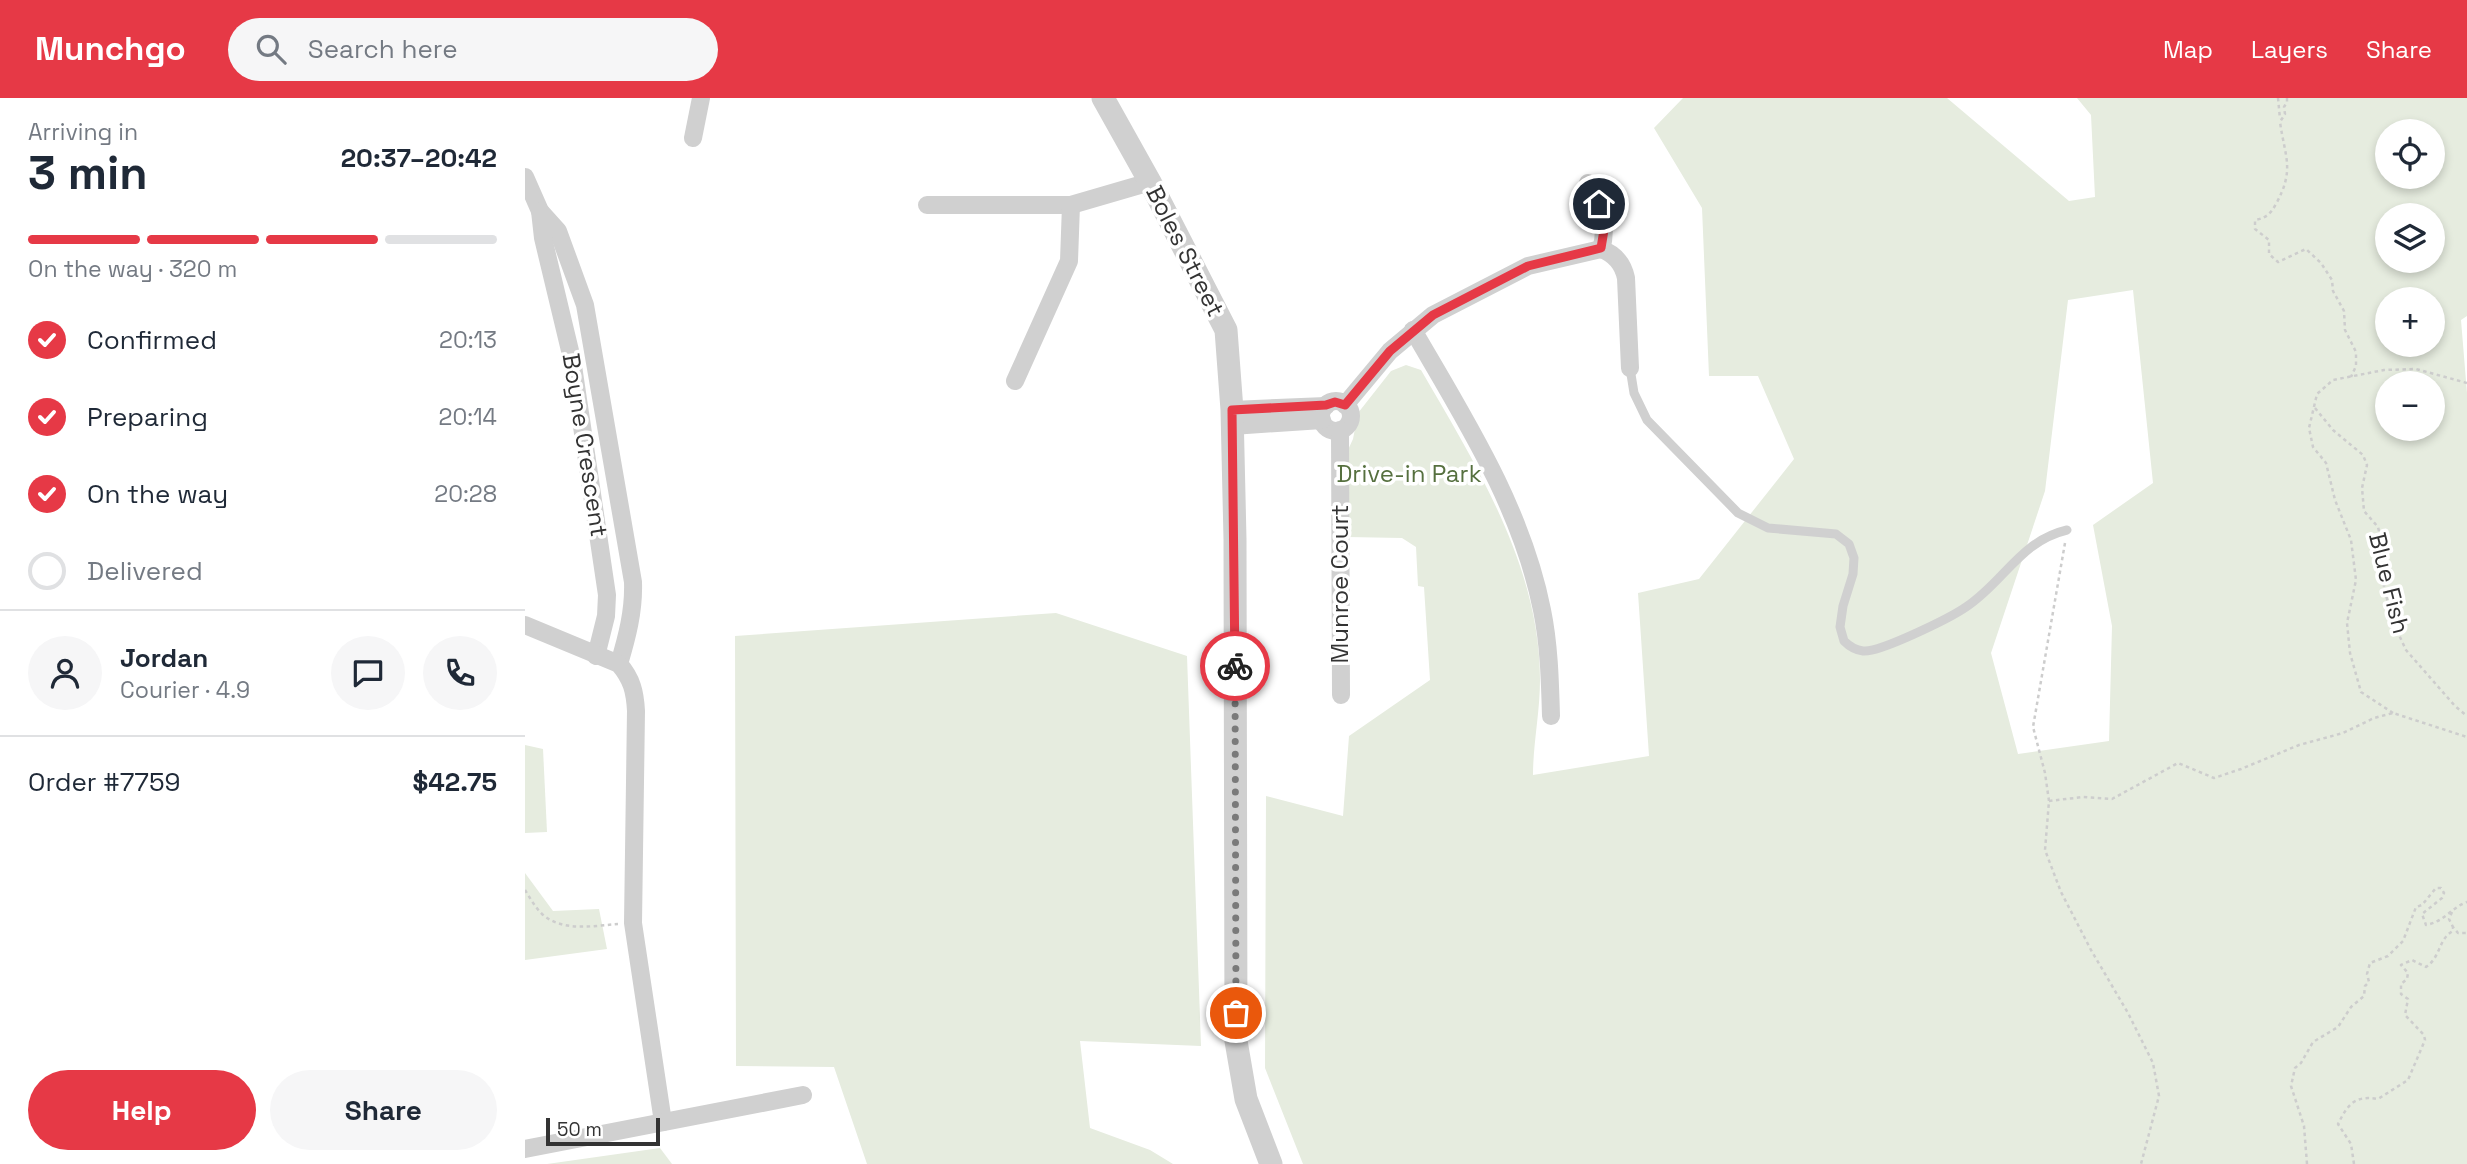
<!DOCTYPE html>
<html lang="en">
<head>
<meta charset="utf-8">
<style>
	body { margin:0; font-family:"Space Grotesk",sans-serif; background:#f6f6f7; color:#1f2937; height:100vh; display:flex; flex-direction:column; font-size:26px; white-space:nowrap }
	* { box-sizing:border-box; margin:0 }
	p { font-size:23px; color:#747a83 }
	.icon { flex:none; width:38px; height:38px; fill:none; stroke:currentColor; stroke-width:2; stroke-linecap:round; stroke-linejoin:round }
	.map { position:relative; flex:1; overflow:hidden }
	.sheet { display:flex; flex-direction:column; background:#fff; width:525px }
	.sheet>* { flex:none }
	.controls { position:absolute; left:1850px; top:21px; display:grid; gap:14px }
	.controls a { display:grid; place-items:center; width:70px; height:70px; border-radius:50%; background:#fff; box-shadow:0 4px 10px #0003; font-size:35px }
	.scale { position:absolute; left:21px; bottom:18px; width:114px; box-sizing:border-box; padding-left:7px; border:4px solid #333; border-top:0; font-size:19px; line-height:24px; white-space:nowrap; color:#333; -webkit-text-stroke:5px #fff; paint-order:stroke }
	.pin { position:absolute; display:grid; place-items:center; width:60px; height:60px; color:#fff; margin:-30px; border:4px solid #fff; border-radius:50%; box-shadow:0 2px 7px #0007 }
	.courier { position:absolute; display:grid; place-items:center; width:70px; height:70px; margin:-35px; border:5px solid #e63946; border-radius:50%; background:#fff; color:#222; box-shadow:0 2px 9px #0007 }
	.summary em { font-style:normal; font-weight:700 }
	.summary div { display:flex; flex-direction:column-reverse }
	.summary { display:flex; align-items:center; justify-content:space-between; height:119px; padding:0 28px }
	h1 { font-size:46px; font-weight:700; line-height:52px }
	.bar { display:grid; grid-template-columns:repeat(4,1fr); gap:10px 7px; align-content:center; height:84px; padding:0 28px }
	.bar i { height:9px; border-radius:5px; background:#e0e1e3 }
	.bar .selected { background:#e63946 }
	.bar p { grid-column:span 4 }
	.line { display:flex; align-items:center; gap:18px; padding:0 28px; border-top:2px solid #e0e1e3 }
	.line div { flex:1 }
	.round { display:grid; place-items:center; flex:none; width:74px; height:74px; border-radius:37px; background:#f6f6f7 }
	ol { padding:0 28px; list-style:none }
	li { display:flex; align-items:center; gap:21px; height:77px }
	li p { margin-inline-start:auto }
	li .icon { padding:7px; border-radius:50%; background:#e63946; color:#fff; stroke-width:4 }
	li:last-child { color:#747a83 }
	li i { width:38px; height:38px; border:4px solid #e0e1e3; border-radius:50% }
	.button { display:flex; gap:14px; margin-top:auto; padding:14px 28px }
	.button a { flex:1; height:80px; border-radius:42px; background:#e63946; color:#fff; font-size:28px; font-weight:700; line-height:80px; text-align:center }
	.button a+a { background:#f6f6f7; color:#1f2937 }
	header { display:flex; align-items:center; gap:42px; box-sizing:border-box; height:98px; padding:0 35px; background:#e63946; color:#fff }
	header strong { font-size:33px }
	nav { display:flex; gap:38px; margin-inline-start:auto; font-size:24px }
	.search { width:490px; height:63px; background:#f6f6f7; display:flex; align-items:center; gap:18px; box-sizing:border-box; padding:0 24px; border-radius:38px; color:#747a83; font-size:26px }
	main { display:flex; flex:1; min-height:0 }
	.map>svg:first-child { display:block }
</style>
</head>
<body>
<header>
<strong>Munchgo</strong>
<div class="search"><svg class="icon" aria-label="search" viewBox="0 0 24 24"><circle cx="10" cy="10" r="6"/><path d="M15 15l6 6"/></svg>Search here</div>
<nav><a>Map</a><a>Layers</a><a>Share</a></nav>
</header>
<main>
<section class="sheet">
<div class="summary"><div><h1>3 min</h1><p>Arriving in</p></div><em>20:37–20:42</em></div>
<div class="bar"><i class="selected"></i><i class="selected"></i><i class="selected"></i><i></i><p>On the way · 320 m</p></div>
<ol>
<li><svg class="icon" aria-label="check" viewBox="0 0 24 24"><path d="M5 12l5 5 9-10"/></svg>Confirmed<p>20:13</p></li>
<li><svg class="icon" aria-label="check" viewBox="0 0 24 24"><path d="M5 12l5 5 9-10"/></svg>Preparing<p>20:14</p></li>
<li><svg class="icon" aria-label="check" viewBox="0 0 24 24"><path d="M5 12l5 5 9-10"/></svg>On the way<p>20:28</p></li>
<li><i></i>Delivered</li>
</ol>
<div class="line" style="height:126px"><a class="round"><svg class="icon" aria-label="person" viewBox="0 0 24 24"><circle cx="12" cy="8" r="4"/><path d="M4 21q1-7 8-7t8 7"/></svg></a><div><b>Jordan</b><p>Courier · 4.9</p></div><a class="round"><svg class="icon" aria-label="chat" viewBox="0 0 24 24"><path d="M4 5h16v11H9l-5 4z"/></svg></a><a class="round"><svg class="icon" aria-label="phone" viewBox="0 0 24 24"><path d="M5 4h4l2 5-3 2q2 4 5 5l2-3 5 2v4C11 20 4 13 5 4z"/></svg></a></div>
<div class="line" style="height:91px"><div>Order #7759</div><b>$42.75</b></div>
<div class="button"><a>Help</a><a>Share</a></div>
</section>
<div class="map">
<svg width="1942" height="1066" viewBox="0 0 1942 1066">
	<rect width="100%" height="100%" fill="#fff"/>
	<g fill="#e6ecdf" fill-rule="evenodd">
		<path d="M1158,0H1422L1544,103L1570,99L1566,17L1552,0H1942V218L1936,222L1942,295V1066H778L740,970L741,698L818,718L824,638L905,582L899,489L893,488L891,449L877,440L822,439V354L828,341L833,315L866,273L881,267L896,272C951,367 1015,468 1015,582C1015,614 1008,646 1008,677L1124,658L1113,495L1174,481L1269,361L1233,278H1184L1177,110L1129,30ZM1862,33H1908V79H1862ZM1862,117H1908V163H1862ZM1608,192L1628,385L1568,427L1587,528L1584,643L1493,656L1466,555L1520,393L1543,202ZM1862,201H1908V247H1862ZM1862,285H1908V331H1862Z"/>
		<polygon points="531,515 662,558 676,948 555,943 565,1030 625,1052 648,1066 342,1066 309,969 211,968 210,538"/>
		<polygon points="0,647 18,651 22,734 0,735"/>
		<polygon points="0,775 28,813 74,811 82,851 0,862"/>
		<polygon points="135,1050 147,1066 22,1066"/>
	</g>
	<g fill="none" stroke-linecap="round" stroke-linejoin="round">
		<g stroke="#cdcdcd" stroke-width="2.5" stroke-dasharray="3.5 3.5" stroke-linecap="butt">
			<polyline points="1753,0 1755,21"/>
			<path d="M1762,0V4L1759,9L1760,16L1755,24C1760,60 1770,71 1751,106C1746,115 1742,120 1730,122V131L1744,142V156L1753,164L1781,151L1796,165L1807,182L1808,193L1819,213L1820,232L1831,254V268L1826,279"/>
			<polyline points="1790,310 1808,332 1838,357 1842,367 1837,390 1839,413 1853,429 1858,451 1859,489 1868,524 1881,552 1930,608 1942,618"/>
			<polyline points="1540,445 1508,629 1520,675 1524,703 1520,752 1536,794 1566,852 1603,915 1628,965 1634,998 1616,1066"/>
			<polyline points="1868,615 1836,594 1825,555 1822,525 1831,482 1826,442 1810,402 1801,365 1788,349 1784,330 1792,296 1808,282 1859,272 1891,271 1942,285"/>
			<polyline points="1524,703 1558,699 1587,701 1653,665 1689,680 1716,671 1774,647 1818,635 1849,620 1868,615 1942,639"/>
			<path d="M0,792C5,800 10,809 17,816C37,834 68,828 93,826"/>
			<polyline points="1927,814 1924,821 1928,829"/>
			<path d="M1782,1066L1779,1028L1766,988L1770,970L1776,965L1788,944L1813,929L1826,909L1839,898L1840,888L1844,884L1842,876L1845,865L1863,858L1878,843L1891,809L1897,807L1911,790H1916L1919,795L1917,800L1897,816L1901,827C1919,824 1927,809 1942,804"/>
			<path d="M1829,1066L1826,1046L1813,1026C1823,1006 1830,997 1853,1001L1883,982L1900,942L1899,937L1880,917L1883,901L1876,896V886L1882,881L1883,875L1876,867L1887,862L1901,869C1916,859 1913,841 1928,833V829L1933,835H1942"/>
		</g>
		<path stroke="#d0d0d0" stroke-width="9" d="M1105,270L1109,295L1122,322L1213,415L1243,430L1311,436L1324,446L1329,460L1328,476L1318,508L1315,529L1319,543C1324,548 1330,552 1338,553C1354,555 1425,520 1441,509C1479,484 1495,443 1542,432"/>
		<g stroke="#d0d0d0" stroke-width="18">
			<polyline points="168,40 176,0"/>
			<path d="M0,79L15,113L33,133L60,207L108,484C109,513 102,539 94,566"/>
			<path d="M1063,85C1074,106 1084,127 1076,151"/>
			<polyline points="402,107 546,107 625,84"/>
			<polyline points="15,113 18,140 47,261 82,497 81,518 71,558"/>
			<path d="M1076,151C1090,156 1098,166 1101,180L1105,270"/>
			<path d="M888,232C939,320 997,410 1017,512C1024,546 1025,582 1026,618"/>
			<polyline points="490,283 544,163 546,107"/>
			<circle cx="811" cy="318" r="15"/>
			<polyline points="820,307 865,253 908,217 1003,168 1076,151"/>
			<polyline points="707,312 801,308"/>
			<polyline points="707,328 797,322"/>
			<polyline points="815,332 816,597"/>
			<path d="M0,527L94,566C107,581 110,594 111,613L108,825L138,1024"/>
			<polyline points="0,1051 278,997"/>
		</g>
		<polyline stroke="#d0d0d0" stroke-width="23" points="578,0 625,84 701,232 707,312 710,441 711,943 721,1001 746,1066"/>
	</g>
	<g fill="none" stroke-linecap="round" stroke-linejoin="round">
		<polyline stroke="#7a7a7a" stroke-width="7" stroke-dasharray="0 12.6" points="710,568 711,915"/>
		<polyline stroke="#e63946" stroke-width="9" points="710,568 707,312 801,307 810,304 820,307 865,253 908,217 1003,168 1076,150 1079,132 1074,106"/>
	</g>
	<g text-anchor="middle" stroke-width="7" stroke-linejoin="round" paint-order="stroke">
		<g font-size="24" fill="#333" stroke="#fff">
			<text transform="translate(660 153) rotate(63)" y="8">Boles Street</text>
			<text transform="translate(60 347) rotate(81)" y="8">Boyne Crescent</text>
			<text transform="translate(1864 485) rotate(76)" y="8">Blue Fish</text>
			<text transform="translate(815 486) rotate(-90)" y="8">Munroe Court</text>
		</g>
		<g font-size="24" fill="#56703f" stroke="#fff">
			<text x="884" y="384">Drive-in Park</text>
		</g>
	</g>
</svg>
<div class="controls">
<a><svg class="icon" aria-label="locate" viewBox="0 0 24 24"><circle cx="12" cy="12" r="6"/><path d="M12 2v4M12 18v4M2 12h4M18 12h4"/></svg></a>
<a><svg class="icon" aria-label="layers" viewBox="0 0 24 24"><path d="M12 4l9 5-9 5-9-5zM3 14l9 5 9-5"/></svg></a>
<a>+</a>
<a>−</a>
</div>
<div class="scale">50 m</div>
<div class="pin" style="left:711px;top:915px;background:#ea580c"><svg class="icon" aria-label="bag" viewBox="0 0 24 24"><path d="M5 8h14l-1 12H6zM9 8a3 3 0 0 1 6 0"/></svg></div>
<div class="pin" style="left:1074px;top:106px;background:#1f2937"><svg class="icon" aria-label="home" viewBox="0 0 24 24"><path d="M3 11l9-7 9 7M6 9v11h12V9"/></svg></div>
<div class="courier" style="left:710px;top:568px"><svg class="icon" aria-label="bike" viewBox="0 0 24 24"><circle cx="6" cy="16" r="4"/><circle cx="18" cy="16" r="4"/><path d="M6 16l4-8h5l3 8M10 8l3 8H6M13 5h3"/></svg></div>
</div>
</main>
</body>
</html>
